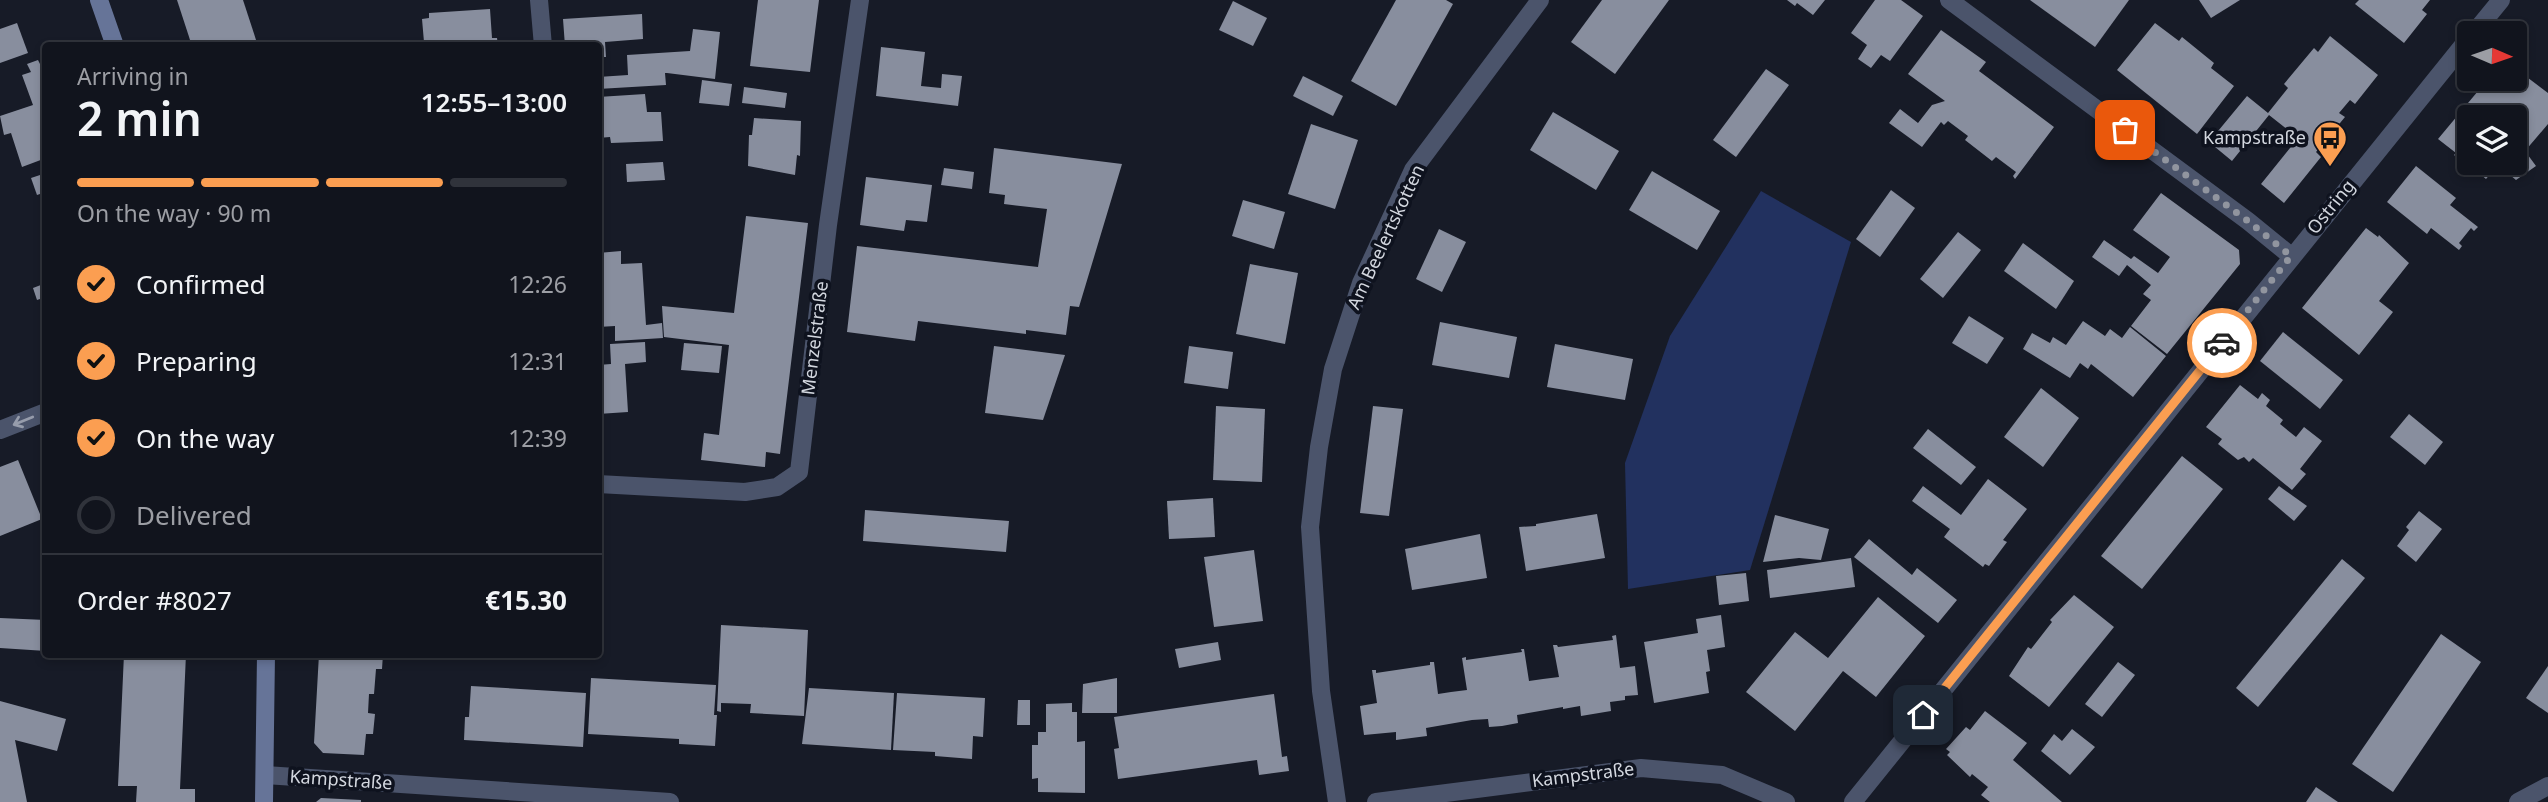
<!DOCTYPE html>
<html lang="en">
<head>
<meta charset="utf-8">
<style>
	body { margin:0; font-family:"Noto Sans",sans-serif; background:#1e212a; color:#f1f3f6; height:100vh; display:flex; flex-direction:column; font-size:26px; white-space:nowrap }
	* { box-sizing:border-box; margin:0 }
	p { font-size:23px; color:#9c9ea4 }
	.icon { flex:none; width:38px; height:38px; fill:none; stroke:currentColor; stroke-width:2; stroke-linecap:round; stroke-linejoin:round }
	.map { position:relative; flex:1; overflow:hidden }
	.details { position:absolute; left:42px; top:42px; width:560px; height:616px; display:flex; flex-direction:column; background:#11141d; border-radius:7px; box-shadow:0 4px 10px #0003,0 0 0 2px #30333b }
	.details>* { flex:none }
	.needle { width:46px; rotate:92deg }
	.buttons { position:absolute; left:2457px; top:21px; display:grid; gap:14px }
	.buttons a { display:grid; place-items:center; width:70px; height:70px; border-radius:7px; background:#11141d; box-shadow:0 4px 10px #0003,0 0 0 2px #30333b; font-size:35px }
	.pin { position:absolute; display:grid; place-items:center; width:60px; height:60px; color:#fff; margin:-30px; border-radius:14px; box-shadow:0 4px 10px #0006 }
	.courier { position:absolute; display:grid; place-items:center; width:70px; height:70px; margin:-35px; border:5px solid #fb9e51; border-radius:50%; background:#fff; color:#222; box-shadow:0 2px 9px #0007 }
	.summary em { font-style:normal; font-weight:600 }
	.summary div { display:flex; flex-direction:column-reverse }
	.summary { display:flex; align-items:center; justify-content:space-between; height:119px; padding:0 35px }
	h1 { font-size:46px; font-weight:600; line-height:52px }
	.bar { display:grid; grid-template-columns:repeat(4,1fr); gap:10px 7px; align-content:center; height:84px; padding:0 35px }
	.bar i { height:9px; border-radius:5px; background:#30333b }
	.bar .on { background:#fb9e51 }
	.bar p { grid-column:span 4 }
	.line { display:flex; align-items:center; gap:18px; padding:0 35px; border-top:2px solid #30333b }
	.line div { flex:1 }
	ol { padding:0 35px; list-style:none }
	li { display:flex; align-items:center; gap:21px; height:77px }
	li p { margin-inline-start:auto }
	li .icon { padding:7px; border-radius:50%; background:#fb9e51; color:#111; stroke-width:4 }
	li:last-child { color:#9c9ea4 }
	li i { width:38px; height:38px; border:4px solid #30333b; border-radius:50% }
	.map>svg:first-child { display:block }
</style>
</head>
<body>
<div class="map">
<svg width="2548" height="802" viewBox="0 0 2548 802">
	<rect width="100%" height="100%" fill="#171b27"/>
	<polygon fill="#22315f" points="1761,191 1851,242 1750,570 1628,589 1625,463 1670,336"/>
	<g fill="#888e9e" fill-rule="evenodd">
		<polygon points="177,0 243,0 258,46 192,46"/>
		<polygon points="758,0 819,0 810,72 750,66"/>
		<polygon points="1396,0 1446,0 1453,4 1396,106 1351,81"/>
		<polygon points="1602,0 1669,0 1615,74 1571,42"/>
		<polygon points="1787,0 1825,0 1813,15 1797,3 1795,6"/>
		<polygon points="1875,0 1901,0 1923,16 1890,61 1881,55 1871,68 1858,59 1867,45 1851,33"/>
		<polygon points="2030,0 2129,0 2095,47"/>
		<polygon points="2199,0 2240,0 2211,18"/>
		<polygon points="2359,0 2430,0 2422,10 2427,14 2404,43 2355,4"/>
		<polygon points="1233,1 1267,18 1253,46 1219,30"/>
		<polygon points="490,9 492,38 497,38 498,46 414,46 414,43 424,42 422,19 429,18 429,13"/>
		<polygon points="642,14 643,39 605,42 606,57 598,57 598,46 565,46 563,19"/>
		<polygon points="17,23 28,53 0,63 0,29"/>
		<polygon points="2155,23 2179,41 2182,37 2214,63 2211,68 2234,86 2197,134 2117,70"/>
		<polygon points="693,29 720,32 715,79 667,73 665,73 666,85 598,89 598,77 628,75 627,55 690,51"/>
		<polygon points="1941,30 1986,62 1979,71 2054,127 2015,179 2013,176 2016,172 1996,157 1992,161 1965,140 1968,136 1948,121 1944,125 1941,122 1922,147 1889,123 1900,109 1918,123 1932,105 1945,101 1908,74"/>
		<polygon points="2330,36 2378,75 2355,104 2350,100 2339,113 2345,117 2316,152 2321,157 2284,203 2261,184 2298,138 2269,115 2232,161 2209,142 2247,96 2268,113 2288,88 2284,84 2314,48 2318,52"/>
		<polygon points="881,47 925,52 921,86 941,88 942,74 962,76 958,106 876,96"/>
		<polygon points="38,60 42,68 46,67 46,158 22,167 11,133 4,135 0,116 33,105 22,75 31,72 27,64"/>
		<path d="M2515,68L2548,93V124L2525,151L2536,166L2516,180L2498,165L2486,179L2466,162L2464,163L2454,155L2456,153L2438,139L2488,79H2515ZM2469,117H2515V163H2469Z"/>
		<polygon points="1766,69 1789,85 1736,157 1713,140"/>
		<polygon points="1303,76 1343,96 1333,116 1293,96"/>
		<polygon points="702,80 732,84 729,106 699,103"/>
		<polygon points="744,87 787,93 785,108 742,103"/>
		<polygon points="645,94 647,112 661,112 663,141 611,143 610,137 598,138 598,97"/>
		<polygon points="1553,112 1619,151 1596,190 1530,150"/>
		<polygon points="754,118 801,121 800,156 797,155 795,175 748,166 749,135 752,135"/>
		<polygon points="1311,124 1358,140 1335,209 1288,194"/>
		<polygon points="994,148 1122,164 1079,307 1070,306 1066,335 1026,330 1026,334 918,321 915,341 847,332 857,246 1038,267 1047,209 1004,204 1005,195 989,193"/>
		<polygon points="663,162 665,180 627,182 626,164"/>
		<polygon points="2416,166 2456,198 2450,205 2478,227 2474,231 2471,228 2459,243 2462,246 2459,250 2431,228 2427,234 2387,202"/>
		<polygon points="944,168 974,172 972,189 941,185"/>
		<polygon points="1652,171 1720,211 1697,250 1629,210"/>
		<polygon points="46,173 46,192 37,195 31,178"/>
		<polygon points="866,177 932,185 927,222 906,220 904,231 860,225"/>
		<polygon points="1891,190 1915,208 1880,257 1856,239"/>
		<polygon points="2161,193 2239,250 2240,264 2167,354 2131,326 2151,300 2143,294 2151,285 2127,265 2119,276 2092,257 2104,240 2131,259 2134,256 2158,273 2170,257 2133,230"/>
		<polygon points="1243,200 1285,212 1274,249 1232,236"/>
		<polygon points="746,216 808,223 780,454 766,452 765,467 701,460 704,433 719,435 729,345 664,337 662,306 734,313"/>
		<polygon points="2366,228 2378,237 2379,235 2409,263 2379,301 2393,312 2359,355 2302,308"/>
		<polygon points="1439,229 1466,242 1442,292 1416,279"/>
		<polygon points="1958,232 1981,250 1943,298 1920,279"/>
		<polygon points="2023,243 2074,281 2056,309 2004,271"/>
		<polygon points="621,251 621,264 642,263 646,325 662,323 663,338 615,341 615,326 598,327 598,253"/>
		<polygon points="1250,264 1298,273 1285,344 1236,334"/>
		<polygon points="46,283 46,297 37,300 33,288"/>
		<polygon points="1969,316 2004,338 1987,364 1952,343"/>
		<polygon points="2083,321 2105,336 2110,329 2122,338 2130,327 2166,356 2133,397 2091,364 2088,369 2080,363 2070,378 2023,349 2032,333 2050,343 2053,337 2066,345"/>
		<polygon points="1440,322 1517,337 1509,378 1432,365"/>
		<polygon points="2283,332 2343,380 2320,409 2260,361"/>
		<polygon points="645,342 646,362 625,364 628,412 598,414 598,365 611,364 610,344"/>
		<polygon points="684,343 722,346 719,373 681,370"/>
		<polygon points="1555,344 1633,359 1625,400 1547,387"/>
		<polygon points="994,346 1065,355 1043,420 985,413"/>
		<polygon points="1189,346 1233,352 1228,389 1184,383"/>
		<polygon points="2240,385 2258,399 2262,393 2270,400 2266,406 2283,420 2280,424 2296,437 2304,427 2322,441 2300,469 2306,474 2292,490 2253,458 2249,462 2244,457 2238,460 2218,444 2222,439 2206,427"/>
		<polygon points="2041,388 2079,418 2043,467 2004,437"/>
		<polygon points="1216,406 1265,409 1262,482 1213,480"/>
		<polygon points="1373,406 1403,409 1389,516 1360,513"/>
		<polygon points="2409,414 2443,442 2425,465 2390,437"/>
		<polygon points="1928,429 1976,467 1961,485 1913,448"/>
		<polygon points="2182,456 2223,489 2142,589 2101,556"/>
		<polygon points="18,460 42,519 0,536 0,467"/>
		<polygon points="1988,479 2027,509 2003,540 2007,542 1989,566 1985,564 1983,567 1944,537 1950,529 1912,501 1923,486 1961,515"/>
		<polygon points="2279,486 2307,506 2294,521 2268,499"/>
		<polygon points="1213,498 1215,537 1169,539 1167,501"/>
		<polygon points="865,510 1009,521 1006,552 863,541"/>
		<polygon points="2419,511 2442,529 2416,562 2397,546 2409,530 2406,527"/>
		<polygon points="1597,514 1605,558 1526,571 1519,527 1536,526 1536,524"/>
		<polygon points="1775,515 1829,529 1821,560 1799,558 1763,562"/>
		<polygon points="1480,534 1487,578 1412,590 1405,549"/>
		<polygon points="1869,539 1912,575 1917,568 1957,600 1938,623 1854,557"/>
		<polygon points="1254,550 1263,621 1214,627 1204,557"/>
		<polygon points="1851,558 1855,587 1770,598 1767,570"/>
		<polygon points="2342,559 2365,578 2258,707 2236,688"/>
		<polygon points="1746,573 1749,601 1719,605 1716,576"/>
		<polygon points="2074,595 2114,627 2049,707 2009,676 2028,647 2031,649 2052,622 2050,620"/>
		<polygon points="1878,597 1925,636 1876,697 1843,671 1795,731 1746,692 1795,632 1828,658"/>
		<polygon points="1721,615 1725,647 1707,650 1710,671 1706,672 1709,693 1654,703 1644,642 1698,633 1696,619"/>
		<polygon points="0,618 46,620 46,651 0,648"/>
		<polygon points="721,625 808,630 804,716 750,713 751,704 721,703 721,712 717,711"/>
		<polygon points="2441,634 2481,662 2393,792 2352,764"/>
		<polygon points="1616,635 1620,668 1635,666 1638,695 1625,696 1625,700 1610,702 1611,711 1581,716 1580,706 1563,709 1563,707 1517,715 1518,723 1502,726 1489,727 1488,719 1472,720 1426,728 1427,736 1396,740 1396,732 1364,735 1360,706 1377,703 1372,670 1376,670 1376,673 1430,665 1430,662 1434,662 1438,694 1451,692 1467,690 1462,658 1466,657 1466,660 1522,652 1521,649 1524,649 1529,681 1543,679 1559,677 1553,645 1557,645 1558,647 1613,640 1612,636"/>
		<polygon points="1218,642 1221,660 1179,668 1175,649"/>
		<polygon points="124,654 186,654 180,789 195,789 195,802 136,802 137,786 118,786"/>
		<polygon points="319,654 383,654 382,669 376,669 374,694 369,694 368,713 375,714 373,734 366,734 364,755 323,753 314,743"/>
		<polygon points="2118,662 2135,675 2102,717 2085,704"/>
		<polygon points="2548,666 2548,713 2526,698"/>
		<polygon points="591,678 716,685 714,715 717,715 715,746 679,744 679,739 588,734"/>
		<polygon points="1117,678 1117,713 1082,713 1083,684"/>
		<polygon points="471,686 586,693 583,747 464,740 465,717 469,717"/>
		<polygon points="809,688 894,693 891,750 802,744"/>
		<polygon points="897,693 985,698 983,737 973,736 972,759 935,756 935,752 893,750"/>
		<polygon points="1274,694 1282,757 1287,756 1289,771 1259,775 1257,760 1118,779 1114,749 1119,748 1114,717"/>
		<polygon points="1018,700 1030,700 1030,725 1017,725"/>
		<polygon points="0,701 66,719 57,751 15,740 27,802 0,802"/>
		<polygon points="1072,703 1072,712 1077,712 1077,742 1085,741 1085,793 1038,792 1038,778 1032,779 1032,745 1038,745 1038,732 1046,732 1046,704"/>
		<polygon points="1985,711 2027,743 2013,760 2062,802 1990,802 1981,795 1988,787 1972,774 1970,777 1947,755 1950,752 1946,749 1966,727 1970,730"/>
		<polygon points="2072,729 2095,747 2070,775 2041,751 2054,734 2062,741"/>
		<polygon points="2316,787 2338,802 2306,802"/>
		<polygon points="321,798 361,800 361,802 316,802"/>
	</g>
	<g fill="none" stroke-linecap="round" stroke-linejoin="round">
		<g stroke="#4b546b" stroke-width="18">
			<polyline points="539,0 543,46"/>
			<polyline points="1949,0 2248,221 2291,256"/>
			<polyline points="0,430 46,412"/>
			<polyline points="598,484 745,492 777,487 799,472 828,225 860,0"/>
			<polyline points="265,775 670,802"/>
			<polyline points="1337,802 1321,691 1310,527 1319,447 1333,369 1361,283 1413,170 1540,0"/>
			<polyline points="1376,802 1641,768 1722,775 1786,802"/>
			<polyline points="2518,802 2548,786"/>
		</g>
		<g stroke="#4b546b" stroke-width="18">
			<polyline points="2474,33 2501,0"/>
			<polyline points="1853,802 2469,38"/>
		</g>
		<g stroke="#667498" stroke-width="18">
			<polyline points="99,0 115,46"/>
			<polyline points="264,802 266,654"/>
		</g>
	</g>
	<defs><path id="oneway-shaft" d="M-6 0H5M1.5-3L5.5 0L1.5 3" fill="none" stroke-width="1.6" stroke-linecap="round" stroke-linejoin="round" transform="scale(1.75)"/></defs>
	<use stroke="#969cab" href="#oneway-shaft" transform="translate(23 421) rotate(158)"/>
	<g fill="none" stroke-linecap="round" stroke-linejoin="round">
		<polyline stroke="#91959f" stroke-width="7" stroke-dasharray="0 12.6" points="2125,130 2248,221 2291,256 2222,343"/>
		<polyline stroke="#fb9e51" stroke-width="9" points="1923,715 2222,343"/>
	</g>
	<defs>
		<g id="bus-pin" transform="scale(1.75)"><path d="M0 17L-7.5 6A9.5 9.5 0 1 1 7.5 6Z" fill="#fb9e51" stroke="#0e121e"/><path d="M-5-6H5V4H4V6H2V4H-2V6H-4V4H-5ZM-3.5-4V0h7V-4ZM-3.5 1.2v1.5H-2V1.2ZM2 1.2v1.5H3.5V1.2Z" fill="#111"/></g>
	</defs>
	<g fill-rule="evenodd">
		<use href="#bus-pin" x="2330" y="138"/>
	</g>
	<g text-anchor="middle" stroke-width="7" stroke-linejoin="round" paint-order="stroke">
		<g font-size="18" fill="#d3d7df" stroke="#0e121e" text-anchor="end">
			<text x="2306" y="144">Kampstraße</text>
		</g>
		<g font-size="18" fill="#d3d7df" stroke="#0e121e">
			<text transform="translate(2331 207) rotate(-51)" y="6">Ostring</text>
			<text transform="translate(1386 237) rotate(-65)" y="6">Am Beelertskotten</text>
			<text transform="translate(815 338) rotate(-83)" y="6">Menzelstraße</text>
			<text transform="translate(1583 775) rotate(-7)" y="6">Kampstraße</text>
			<text transform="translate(341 780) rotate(4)" y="6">Kampstraße</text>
		</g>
	</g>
</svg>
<div class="buttons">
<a><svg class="needle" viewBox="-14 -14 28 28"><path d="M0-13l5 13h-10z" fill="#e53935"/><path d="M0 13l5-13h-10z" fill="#9c9ea4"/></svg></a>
<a><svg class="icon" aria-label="layers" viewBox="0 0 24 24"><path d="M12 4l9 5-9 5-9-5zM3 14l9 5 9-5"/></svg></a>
</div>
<div class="pin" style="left:2125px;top:130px;background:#ea580c"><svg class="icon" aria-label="bag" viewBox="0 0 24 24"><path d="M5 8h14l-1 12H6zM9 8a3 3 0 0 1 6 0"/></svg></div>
<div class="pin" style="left:1923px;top:715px;background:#1f2937"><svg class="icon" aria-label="home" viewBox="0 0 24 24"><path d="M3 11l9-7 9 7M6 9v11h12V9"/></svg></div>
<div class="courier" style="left:2222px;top:343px"><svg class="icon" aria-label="car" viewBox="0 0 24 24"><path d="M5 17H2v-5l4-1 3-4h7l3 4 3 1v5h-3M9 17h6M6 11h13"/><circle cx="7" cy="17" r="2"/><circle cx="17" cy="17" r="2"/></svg></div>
<section class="details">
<div class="summary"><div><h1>2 min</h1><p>Arriving in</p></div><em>12:55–13:00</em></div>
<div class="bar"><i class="on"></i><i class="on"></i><i class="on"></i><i></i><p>On the way · 90 m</p></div>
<ol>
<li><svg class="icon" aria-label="check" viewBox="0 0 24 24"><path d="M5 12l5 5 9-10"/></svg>Confirmed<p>12:26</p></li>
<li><svg class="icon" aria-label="check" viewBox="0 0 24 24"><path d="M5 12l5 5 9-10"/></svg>Preparing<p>12:31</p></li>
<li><svg class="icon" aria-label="check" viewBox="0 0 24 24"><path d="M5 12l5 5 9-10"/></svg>On the way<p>12:39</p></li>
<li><i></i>Delivered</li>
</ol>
<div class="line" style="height:91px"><div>Order #8027</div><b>€15.30</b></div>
</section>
</div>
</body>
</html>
